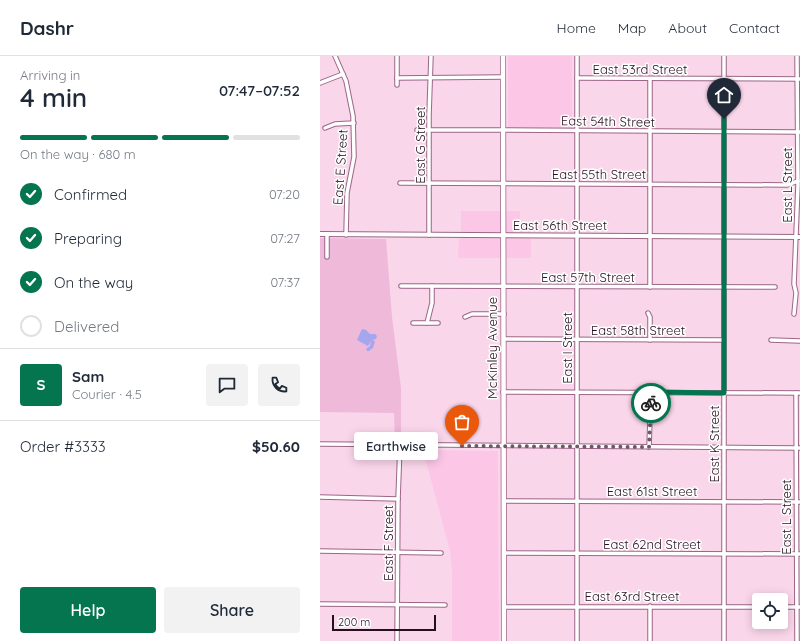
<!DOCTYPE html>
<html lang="en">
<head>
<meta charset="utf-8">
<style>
	body { margin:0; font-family:Quicksand,sans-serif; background:#f2f2f3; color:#1f2937; height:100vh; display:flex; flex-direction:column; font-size:15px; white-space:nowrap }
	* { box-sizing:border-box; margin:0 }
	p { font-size:13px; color:#747a83 }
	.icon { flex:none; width:22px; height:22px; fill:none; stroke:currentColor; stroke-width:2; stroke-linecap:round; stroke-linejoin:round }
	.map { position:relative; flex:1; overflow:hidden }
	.panel { display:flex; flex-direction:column; background:#fff; width:320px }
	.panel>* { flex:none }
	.buttons { position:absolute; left:432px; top:537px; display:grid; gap:8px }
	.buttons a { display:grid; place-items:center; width:36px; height:36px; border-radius:4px; background:#fff; box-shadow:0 2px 10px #0003; font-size:20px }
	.scale { position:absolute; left:12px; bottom:10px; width:104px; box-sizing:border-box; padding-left:4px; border:2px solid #25111e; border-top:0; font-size:11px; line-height:14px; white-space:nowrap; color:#25111e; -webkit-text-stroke:3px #fff; paint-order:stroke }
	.pin { position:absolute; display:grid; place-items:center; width:34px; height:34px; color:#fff; margin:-41px -17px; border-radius:50% 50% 50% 0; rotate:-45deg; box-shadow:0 0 4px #0007 }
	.pin .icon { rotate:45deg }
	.courier { position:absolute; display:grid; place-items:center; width:40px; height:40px; margin:-20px; border:3px solid #05754f; border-radius:50%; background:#fff; color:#222; box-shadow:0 1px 5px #0007 }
	.bubble { position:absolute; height:28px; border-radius:4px; background:#fff; box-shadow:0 2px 10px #0003; font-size:13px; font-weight:600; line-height:28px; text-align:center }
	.head em { font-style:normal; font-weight:600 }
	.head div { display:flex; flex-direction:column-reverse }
	.head { display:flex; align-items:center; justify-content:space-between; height:68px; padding:0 20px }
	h1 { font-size:26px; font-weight:600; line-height:30px }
	.bar { display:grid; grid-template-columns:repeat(4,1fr); gap:6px 4px; align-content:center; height:48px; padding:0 20px }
	.bar i { height:5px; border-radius:3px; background:#e0e1e3 }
	.bar .active { background:#05754f }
	.bar p { grid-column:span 4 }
	.line { display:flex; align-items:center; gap:10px; padding:0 20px; border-top:1px solid #e0e1e3 }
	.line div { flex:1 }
	.round { display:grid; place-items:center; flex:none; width:42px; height:42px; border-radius:4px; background:#f2f2f3 }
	ol { padding:0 20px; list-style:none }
	li { display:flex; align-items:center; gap:12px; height:44px }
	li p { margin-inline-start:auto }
	li .icon { padding:4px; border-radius:50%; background:#05754f; color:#fff; stroke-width:4 }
	li:last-child { color:#747a83 }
	li i { width:22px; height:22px; border:2px solid #e0e1e3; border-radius:50% }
	.cta { display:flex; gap:8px; margin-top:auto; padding:8px 20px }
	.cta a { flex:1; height:46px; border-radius:4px; background:#05754f; color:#fff; font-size:16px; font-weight:600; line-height:46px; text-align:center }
	.cta a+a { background:#f2f2f3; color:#1f2937 }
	header { display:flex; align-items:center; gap:24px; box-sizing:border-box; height:56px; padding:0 20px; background:#fff; border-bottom:1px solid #e0e1e3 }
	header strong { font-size:19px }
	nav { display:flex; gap:22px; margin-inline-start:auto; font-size:14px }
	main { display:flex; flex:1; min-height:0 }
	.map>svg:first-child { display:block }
</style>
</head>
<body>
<header>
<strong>Dashr</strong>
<nav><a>Home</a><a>Map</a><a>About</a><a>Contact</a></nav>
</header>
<main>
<section class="panel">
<div class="head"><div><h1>4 min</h1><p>Arriving in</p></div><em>07:47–07:52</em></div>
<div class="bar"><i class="active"></i><i class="active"></i><i class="active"></i><i></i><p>On the way · 680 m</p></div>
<ol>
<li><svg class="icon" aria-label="check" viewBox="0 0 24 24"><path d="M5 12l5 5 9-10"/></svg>Confirmed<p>07:20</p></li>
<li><svg class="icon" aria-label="check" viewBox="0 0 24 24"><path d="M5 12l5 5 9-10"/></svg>Preparing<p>07:27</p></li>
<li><svg class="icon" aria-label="check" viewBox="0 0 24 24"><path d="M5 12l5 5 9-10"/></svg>On the way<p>07:37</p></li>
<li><i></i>Delivered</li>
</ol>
<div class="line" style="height:72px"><b class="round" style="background:#05754f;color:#fff">S</b><div><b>Sam</b><p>Courier · 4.5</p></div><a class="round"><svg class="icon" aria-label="chat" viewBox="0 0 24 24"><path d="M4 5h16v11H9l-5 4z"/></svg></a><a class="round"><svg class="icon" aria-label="phone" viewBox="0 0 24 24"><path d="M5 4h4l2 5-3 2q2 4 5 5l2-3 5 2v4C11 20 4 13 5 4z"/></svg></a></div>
<div class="line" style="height:52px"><div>Order #3333</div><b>$50.60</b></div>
<div class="cta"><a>Help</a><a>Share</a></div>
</section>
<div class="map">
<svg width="480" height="585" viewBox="0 0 480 585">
	<rect width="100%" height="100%" fill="#fad6eb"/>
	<g fill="#fcc7e7">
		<rect x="188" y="0" width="64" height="72"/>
		<polygon points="141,155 200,155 200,173 211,173 211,202 138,202 139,183 141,182"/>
		<polygon points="103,394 178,395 179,585 132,585 132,516 130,495"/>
	</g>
	<polygon fill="#efb9da" points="0,182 66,183 72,261 81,332 81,384 75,384 74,357 0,356"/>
	<polygon fill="#a4a7ee" points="42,273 46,274 50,278 55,278 57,280 56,283 52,284 55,285 53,292 49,295 47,295 46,293 50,290 51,285 48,290 37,284"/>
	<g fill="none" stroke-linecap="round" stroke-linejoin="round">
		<g stroke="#9b6687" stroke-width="5.5">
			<g id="minor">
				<polyline points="15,0 26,25 33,60 34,101 27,137 26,179"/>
				<polyline points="77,0 77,29"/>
				<polyline points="77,22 183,21"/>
				<polyline points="257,22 480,23"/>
				<polyline points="0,27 23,18"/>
				<polyline points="5,72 15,68 34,67"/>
				<polyline points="97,74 184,74 480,76"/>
				<polyline points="80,127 467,129 478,125"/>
				<polyline points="109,179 109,59 111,0"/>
				<polyline points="7,201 7,178"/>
				<polyline points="81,230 455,231"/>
				<polyline points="330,231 330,23"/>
				<polyline points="328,257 330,261 330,284"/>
				<polyline points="474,258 476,237 474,228 478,129 477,0"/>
				<polyline points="145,261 152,258 184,258"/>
				<polyline points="93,267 118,267"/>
				<polyline points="107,267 112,247 112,230"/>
				<polyline points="184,283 403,284"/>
				<polyline points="451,284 480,285"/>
				<polyline points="183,336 480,337"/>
				<polyline points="476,337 477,585"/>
				<polyline points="0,388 480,392"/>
				<polyline points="329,391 331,336"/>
				<polyline points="0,441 78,443"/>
				<polyline points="184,445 480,446"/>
				<polyline points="0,495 121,497"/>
				<polyline points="184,497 480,498"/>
				<polyline points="0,548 125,549"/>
				<polyline points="330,550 330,585"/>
				<polyline points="184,551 439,551"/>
				<polyline points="461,551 480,551"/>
				<polyline points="77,585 78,443 80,389"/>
				<polyline points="257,585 257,0"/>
				<polyline points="404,585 404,0"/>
			</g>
		</g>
		<g stroke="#9b6687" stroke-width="6">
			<polyline id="tertiary" points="0,178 480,181"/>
		</g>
		<g stroke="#9b6687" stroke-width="6">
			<polyline id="secondary" points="183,0 184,585"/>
		</g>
		<use href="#minor" stroke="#fff" stroke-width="3.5"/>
		<use href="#tertiary" stroke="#fff" stroke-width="4"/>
		<use href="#secondary" stroke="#fff" stroke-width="4.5"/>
	</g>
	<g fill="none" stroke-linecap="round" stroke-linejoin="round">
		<polyline stroke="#705666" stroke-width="4" stroke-dasharray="0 7.2" points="142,390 329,391 331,347"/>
		<polyline stroke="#05754f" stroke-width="5" points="331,347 331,336 404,337 404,63"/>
	</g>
	<g text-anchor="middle" stroke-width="3" stroke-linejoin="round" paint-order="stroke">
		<g font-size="13" fill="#25111e" stroke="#fff">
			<text x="320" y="18">East 53rd Street</text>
			<text transform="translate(288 65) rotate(1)" y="5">East 54th Street</text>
			<text transform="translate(100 89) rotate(-90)" y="5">East G Street</text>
			<text transform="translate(20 111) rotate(-86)" y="5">East E Street</text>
			<text x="279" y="123">East 55th Street</text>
			<text transform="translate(467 129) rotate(-90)" y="5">East L Street</text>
			<text x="240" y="174">East 56th Street</text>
			<text x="268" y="226">East 57th Street</text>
			<text x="318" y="279">East 58th Street</text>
			<text transform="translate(172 292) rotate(-90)" y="5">McKinley Avenue</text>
			<text transform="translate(247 292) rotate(-90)" y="5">East I Street</text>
			<text transform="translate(394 388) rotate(-90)" y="5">East K Street</text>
			<text x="332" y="440">East 61st Street</text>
			<text transform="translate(466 461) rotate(-90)" y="5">East L Street</text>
			<text transform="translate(68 487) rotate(-90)" y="5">East F Street</text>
			<text x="332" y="493">East 62nd Street</text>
			<text x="312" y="545">East 63rd Street</text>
		</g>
	</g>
</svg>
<div class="buttons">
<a><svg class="icon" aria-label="locate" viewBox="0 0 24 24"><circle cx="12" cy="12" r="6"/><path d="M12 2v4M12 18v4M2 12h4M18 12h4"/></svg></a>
</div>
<div class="scale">200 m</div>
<div class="pin" style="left:142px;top:390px;background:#ea580c"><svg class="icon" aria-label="bag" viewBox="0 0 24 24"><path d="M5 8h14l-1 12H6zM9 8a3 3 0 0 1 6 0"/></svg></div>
<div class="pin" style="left:404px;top:63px;background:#1f2937"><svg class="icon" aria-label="home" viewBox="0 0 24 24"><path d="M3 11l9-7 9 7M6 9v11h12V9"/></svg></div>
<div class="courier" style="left:331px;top:347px"><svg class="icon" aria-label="bike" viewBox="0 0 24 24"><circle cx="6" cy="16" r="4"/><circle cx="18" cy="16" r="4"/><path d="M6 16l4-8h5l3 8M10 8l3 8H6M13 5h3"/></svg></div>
<div class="bubble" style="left:34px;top:376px;width:84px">Earthwise</div>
</div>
</main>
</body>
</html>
